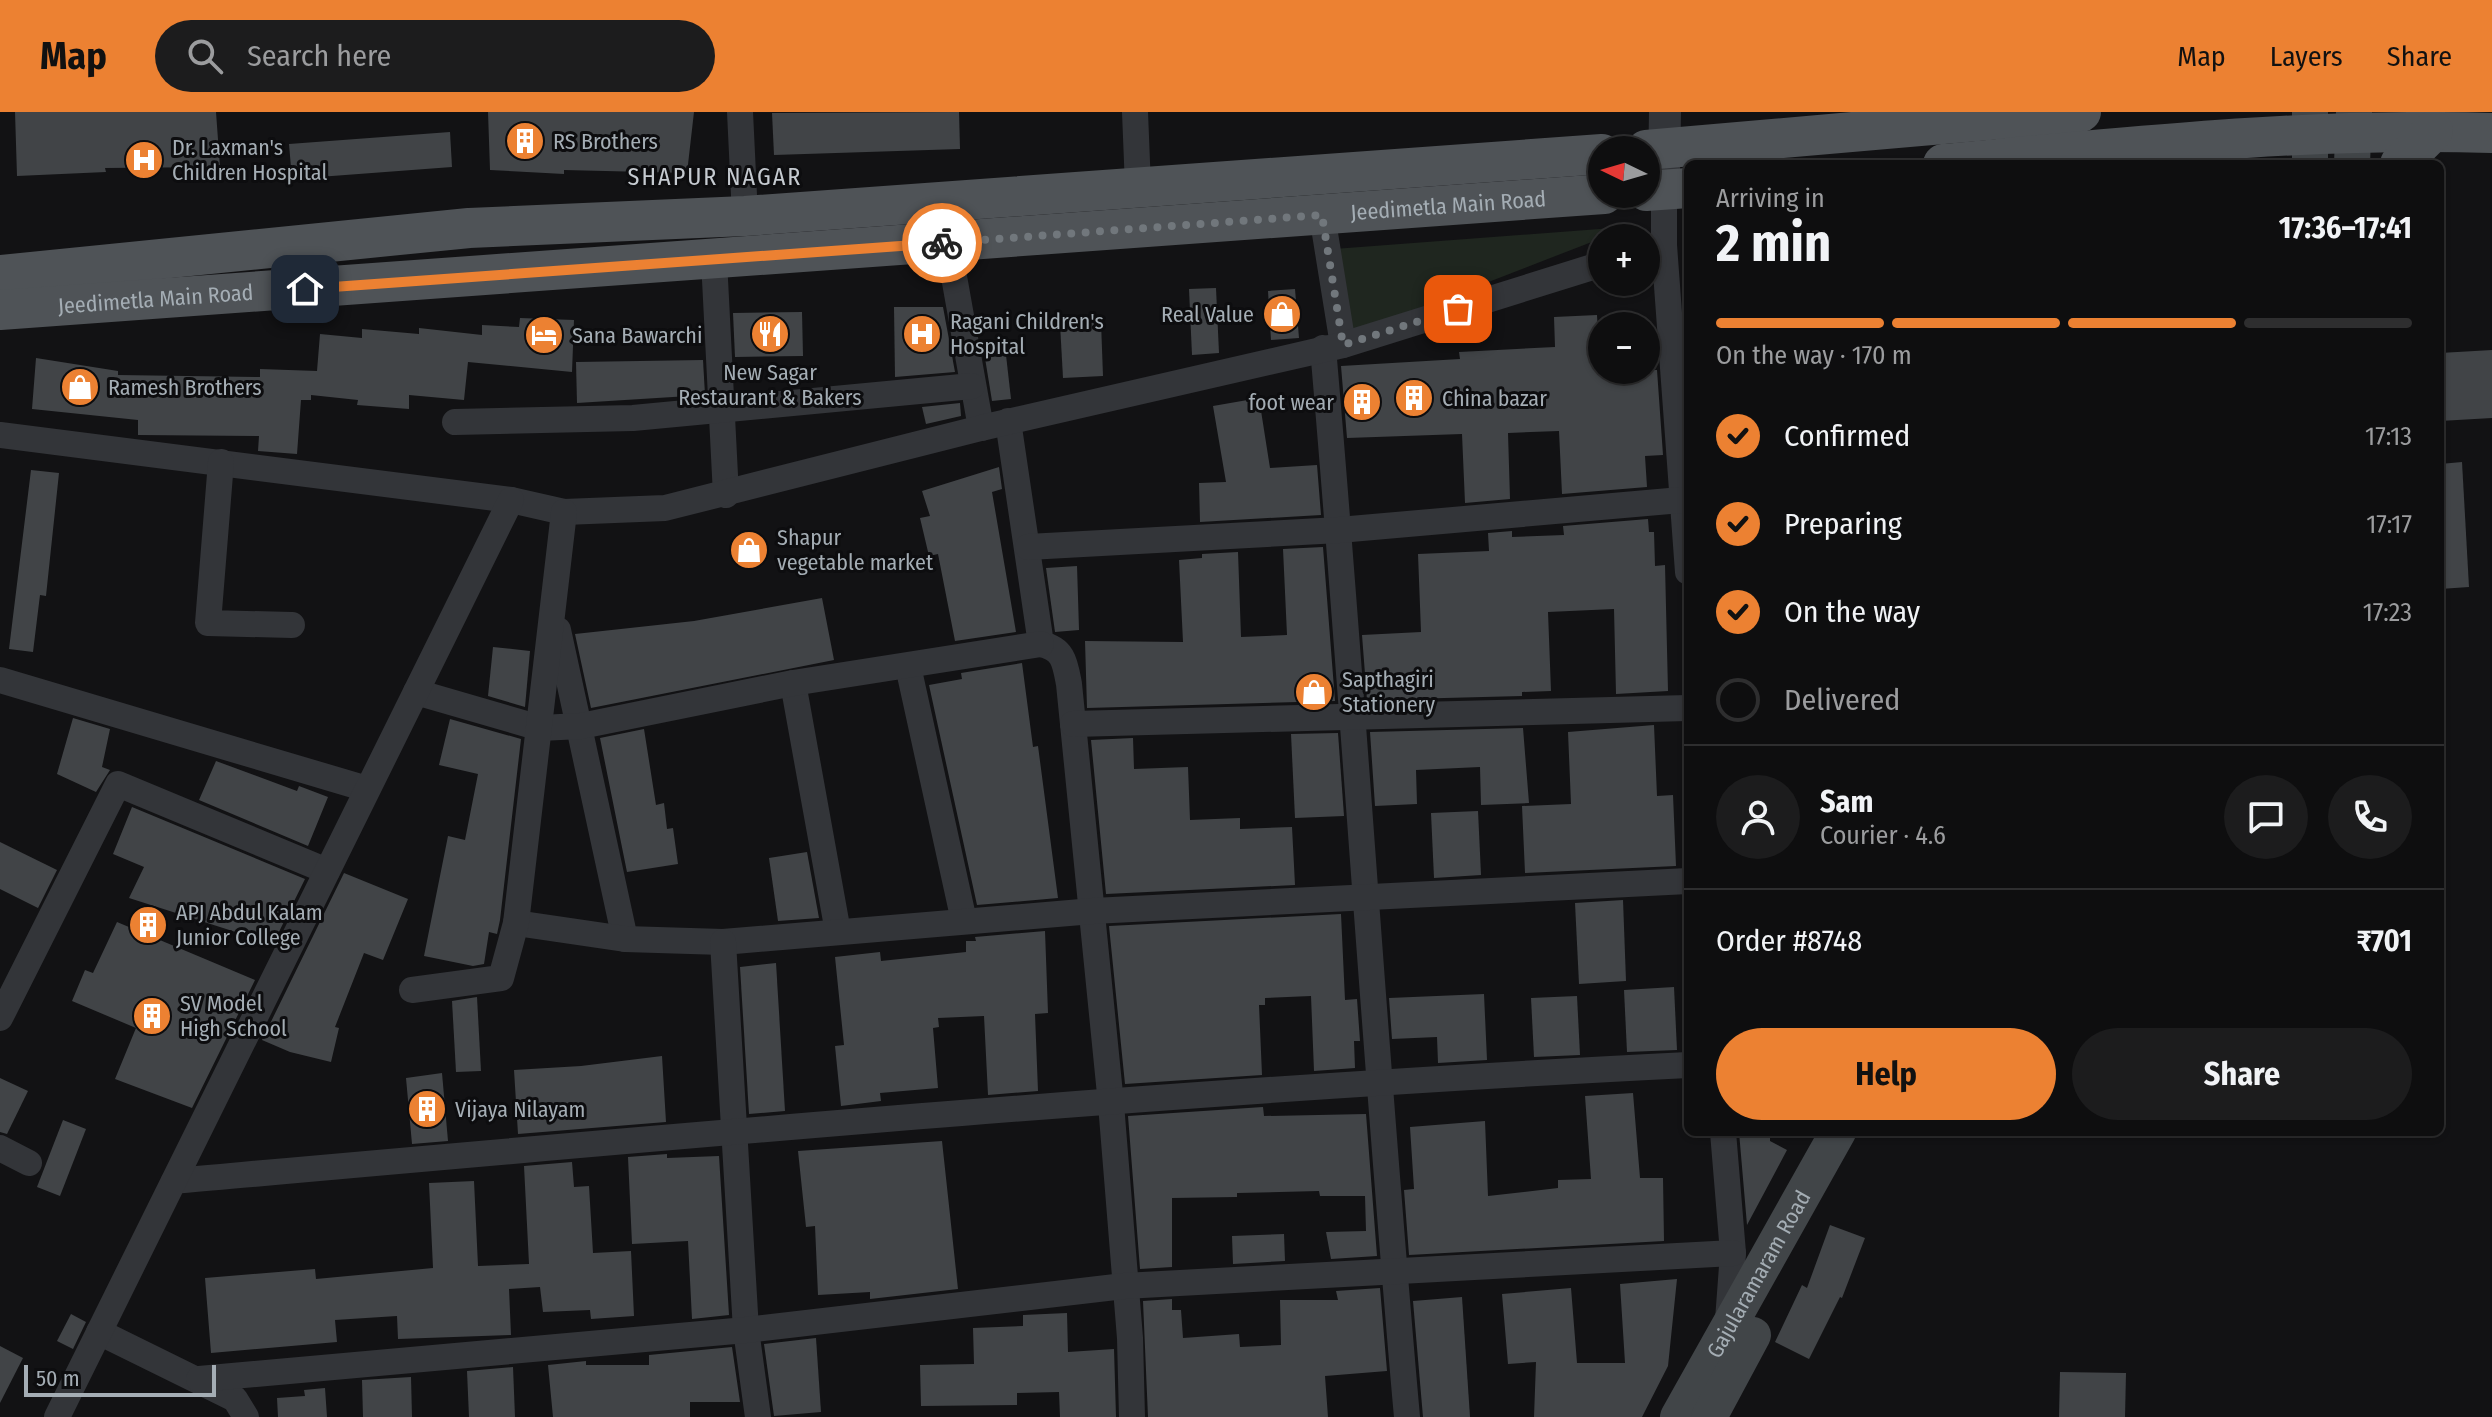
<!DOCTYPE html>
<html lang="en">
<head>
<meta charset="utf-8">
<style>
	body { margin:0; font-family:"Fira Sans Condensed",sans-serif; background:#1c1c1d; color:#f1f3f6; height:100vh; display:flex; flex-direction:column; font-size:30px; white-space:nowrap }
	* { box-sizing:border-box; margin:0 }
	p { font-size:26px; color:#9b9c9e }
	.icon { flex:none; width:44px; height:44px; fill:none; stroke:currentColor; stroke-width:2; stroke-linecap:round; stroke-linejoin:round }
	.map { position:relative; flex:1; overflow:hidden }
	.drawer { position:absolute; left:1684px; top:48px; width:760px; height:976px; display:flex; flex-direction:column; background:#0e0e0f; border-radius:12px; box-shadow:0 2px 6px #0004,0 0 0 2px #2e2e2f }
	.drawer>* { flex:none }
	.needle { width:52px; rotate:275deg }
	.buttons { position:absolute; left:1588px; top:24px; display:grid; gap:16px }
	.buttons a { display:grid; place-items:center; width:72px; height:72px; border-radius:50%; background:#0e0e0f; box-shadow:0 2px 6px #0004,0 0 0 2px #2e2e2f; font-size:40px }
	.scale { position:absolute; left:24px; bottom:20px; width:192px; box-sizing:border-box; padding-left:8px; border:4px solid #a4adb4; border-top:0; font-size:22px; line-height:28px; white-space:nowrap; color:#a4adb4; -webkit-text-stroke:6px #0d0d0f; paint-order:stroke }
	.pin { position:absolute; display:grid; place-items:center; width:68px; height:68px; color:#fff; margin:-34px; border-radius:16px; box-shadow:0 4px 12px #0006 }
	.courier { position:absolute; display:grid; place-items:center; width:80px; height:80px; margin:-40px; border:6px solid #ec8132; border-radius:50%; background:#fff; color:#222; box-shadow:0 2px 10px #0007 }
	.summary em { font-style:normal; font-weight:700 }
	.summary div { display:flex; flex-direction:column-reverse }
	.summary { display:flex; align-items:center; justify-content:space-between; height:136px; padding:0 32px }
	h1 { font-size:52px; font-weight:700; line-height:60px }
	.bar { display:grid; grid-template-columns:repeat(4,1fr); gap:12px 8px; align-content:center; height:96px; padding:0 32px }
	.bar i { height:10px; border-radius:6px; background:#2e2e2f }
	.bar .on { background:#ec8132 }
	.bar p { grid-column:span 4 }
	.line { display:flex; align-items:center; gap:20px; padding:0 32px; border-top:2px solid #2e2e2f }
	.line div { flex:1 }
	.round { display:grid; place-items:center; flex:none; width:84px; height:84px; border-radius:42px; background:#1c1c1d }
	ol { padding:0 32px; list-style:none }
	li { display:flex; align-items:center; gap:24px; height:88px }
	li p { margin-inline-start:auto }
	li .icon { padding:8px; border-radius:50%; background:#ec8132; color:#111; stroke-width:4 }
	li:last-child { color:#9b9c9e }
	li i { width:44px; height:44px; border:4px solid #2e2e2f; border-radius:50% }
	.cta { display:flex; gap:16px; margin-top:auto; padding:16px 32px }
	.cta a { flex:1; height:92px; border-radius:48px; background:#ec8132; color:#111; font-size:32px; font-weight:700; line-height:92px; text-align:center }
	.cta a+a { background:#1c1c1d; color:#f1f3f6 }
	header { display:flex; align-items:center; gap:48px; box-sizing:border-box; height:112px; padding:0 40px; background:#ec8132; color:#111 }
	header strong { font-size:38px }
	nav { display:flex; gap:44px; margin-inline-start:auto; font-size:28px }
	.search { width:560px; height:72px; background:#1c1c1d; display:flex; align-items:center; gap:20px; box-sizing:border-box; padding:0 28px; border-radius:44px; color:#9b9c9e; font-size:30px }
	.map>svg:first-child { display:block }
</style>
</head>
<body>
<header>
<strong>Map</strong>
<div class="search"><svg class="icon" aria-label="search" viewBox="0 0 24 24"><circle cx="10" cy="10" r="6"/><path d="M15 15l6 6"/></svg>Search here</div>
<nav><a>Map</a><a>Layers</a><a>Share</a></nav>
</header>
<div class="map">
<svg width="2492" height="1305" viewBox="0 0 2492 1305">
	<rect width="100%" height="100%" fill="#121214"/>
	<polygon fill="#1f261f" points="1639,114 1602,126 1349,224 1334,137"/>
	<g fill="#414447">
		<polygon points="15,0 216,0 220,55 105,56 106,60 17,64"/>
		<polygon points="488,0 694,0 687,61 564,58 564,62 490,58"/>
		<polygon points="959,0 960,37 774,43 772,1"/>
		<polygon points="450,20 452,55 292,67 289,32"/>
		<polygon points="1216,176 1219,241 1192,243 1189,177"/>
		<polygon points="1295,177 1299,226 1271,228 1268,179"/>
		<polygon points="894,195 943,195 955,260 895,265"/>
		<polygon points="802,200 803,244 735,245 733,201"/>
		<polygon points="1597,203 1600,258 1657,258 1663,343 1645,344 1647,375 1562,382 1559,319 1508,321 1510,387 1465,391 1462,322 1347,326 1341,254 1460,247 1459,240 1555,235 1554,205"/>
		<polygon points="520,206 574,208 572,260 468,250 464,288 409,283 409,297 357,293 358,288 311,283 311,288 301,288 297,342 258,339 259,324 138,323 138,308 32,297 36,246 118,259 118,263 260,265 260,257 317,259 320,222 362,226 362,217 419,222 419,216 482,223 482,213 519,215"/>
		<polygon points="1101,210 1103,264 1063,266 1060,212"/>
		<polygon points="2492,238 2492,306 2440,309 2440,241"/>
		<polygon points="1006,243 1011,287 992,289 985,246"/>
		<polygon points="703,248 705,283 577,291 576,250"/>
		<polygon points="1259,286 1270,356 1317,353 1321,403 1200,410 1199,371 1226,370 1213,294"/>
		<polygon points="960,291 961,304 926,312 922,295"/>
		<polygon points="2462,350 2469,475 2440,477 2440,352"/>
		<polygon points="999,355 1002,377 992,380 1016,520 955,529 938,442 929,444 920,406 930,404 922,379"/>
		<polygon points="31,358 59,361 46,484 40,483 33,540 9,537"/>
		<polygon points="1648,407 1649,420 1654,420 1655,454 1665,453 1668,579 1616,582 1614,497 1548,500 1551,579 1522,580 1522,584 1367,588 1362,523 1421,520 1418,442 1489,439 1488,421 1512,419 1512,425 1564,423 1563,414"/>
		<polygon points="1323,435 1335,589 1087,596 1085,529 1183,530 1179,448 1202,446 1202,442 1238,440 1241,525 1287,523 1283,437"/>
		<polygon points="1077,454 1079,518 1055,520 1046,456"/>
		<polygon points="822,486 834,548 591,596 575,522 694,509"/>
		<polygon points="493,535 530,539 525,595 488,584"/>
		<polygon points="1022,551 1033,635 1038,634 1058,786 977,793 929,573 962,567 961,561"/>
		<polygon points="73,606 110,617 102,655 110,658 96,680 57,662"/>
		<polygon points="450,607 521,627 500,808 497,822 489,820 484,852 473,854 424,844 448,724 465,728 478,662 439,653"/>
		<polygon points="1654,613 1657,684 1673,683 1676,754 1525,761 1522,694 1571,692 1568,620"/>
		<polygon points="1523,616 1529,691 1481,693 1480,655 1416,658 1417,692 1375,694 1370,620"/>
		<polygon points="644,617 656,693 664,691 667,717 673,716 678,752 627,760 600,626"/>
		<polygon points="1338,621 1344,704 1295,706 1291,622"/>
		<polygon points="1133,626 1134,657 1188,655 1190,708 1240,706 1240,717 1292,715 1295,773 1106,782 1091,628"/>
		<polygon points="216,649 297,679 299,674 328,685 308,734 199,688"/>
		<polygon points="132,695 305,767 273,832 129,786 144,755 113,742"/>
		<polygon points="1478,699 1481,763 1434,766 1431,701"/>
		<polygon points="0,730 57,758 38,796 0,777"/>
		<polygon points="807,740 819,806 778,809 769,746"/>
		<polygon points="344,761 408,787 383,848 364,841 335,915 339,916 331,950 290,940 262,928"/>
		<polygon points="1623,788 1626,869 1579,872 1575,791"/>
		<polygon points="1341,802 1345,888 1357,887 1360,929 1354,929 1355,956 1314,959 1311,884 1265,886 1265,893 1259,893 1262,963 1125,972 1109,814"/>
		<polygon points="117,810 255,868 192,996 115,967 136,916 72,889 85,858 93,861"/>
		<polygon points="1045,819 1048,901 1035,902 1038,979 988,983 984,904 938,906 939,915 933,916 938,976 880,981 881,989 841,994 835,934 844,933 835,845 880,840 881,849 966,840 966,829 976,829 975,825"/>
		<polygon points="776,851 785,999 749,1002 740,855"/>
		<polygon points="1674,875 1677,938 1627,940 1624,878"/>
		<polygon points="1484,882 1487,948 1438,951 1437,925 1392,927 1389,886"/>
		<polygon points="1577,884 1580,943 1534,945 1531,886"/>
		<polygon points="477,885 481,959 456,960 452,889"/>
		<polygon points="662,944 666,1010 518,1022 514,958 581,954"/>
		<polygon points="442,961 448,1029 412,1032 406,966"/>
		<polygon points="0,966 28,979 7,1022 0,1020"/>
		<polygon points="1633,981 1640,1066 1663,1066 1664,1129 1409,1143 1404,1078 1414,1077 1410,1015 1485,1009 1488,1084 1558,1076 1558,1068 1591,1067 1585,984"/>
		<polygon points="1263,995 1264,1004 1366,1002 1377,1144 1331,1147 1326,1120 1366,1119 1365,1084 1320,1084 1319,1079 1237,1081 1237,1085 1172,1086 1172,1155 1140,1157 1128,1004"/>
		<polygon points="63,1008 86,1017 60,1084 37,1075"/>
		<polygon points="1739,1020 1770,1020 1770,1029 1787,1038 1747,1113"/>
		<polygon points="942,1029 958,1177 870,1187 870,1180 818,1183 815,1114 806,1115 798,1039"/>
		<polygon points="667,1042 667,1046 719,1044 729,1203 692,1207 688,1129 632,1132 628,1045"/>
		<polygon points="572,1050 574,1075 589,1074 593,1141 631,1139 634,1204 591,1207 590,1198 543,1200 540,1175 509,1177 511,1223 398,1227 397,1204 335,1208 337,1230 211,1241 205,1166 315,1157 316,1167 433,1156 429,1071 474,1069 478,1154 529,1152 524,1054"/>
		<polygon points="1830,1113 1865,1126 1842,1186 1840,1185 1809,1247 1775,1230 1802,1173 1807,1176"/>
		<polygon points="1284,1122 1285,1149 1233,1152 1232,1124"/>
		<polygon points="1677,1167 1668,1254 1642,1305 1534,1305 1536,1250 1508,1252 1502,1182 1571,1176 1577,1251 1625,1251 1620,1172"/>
		<polygon points="1380,1176 1387,1259 1325,1264 1328,1305 1148,1305 1143,1189 1172,1187 1172,1198 1181,1198 1183,1226 1239,1222 1240,1235 1281,1233 1280,1188 1338,1188 1336,1179"/>
		<polygon points="1462,1185 1470,1305 1423,1305 1413,1189"/>
		<polygon points="1067,1201 1068,1240 1114,1237 1116,1305 1060,1305 1059,1280 1017,1281 1017,1293 921,1294 920,1253 974,1252 973,1216 1023,1214 1023,1203"/>
		<polygon points="71,1202 86,1210 73,1237 57,1229"/>
		<polygon points="816,1226 821,1300 774,1304 764,1232"/>
		<polygon points="0,1234 23,1246 0,1291"/>
		<polygon points="732,1235 740,1290 690,1290 690,1305 553,1305 548,1253 586,1249 586,1253 649,1253 649,1243"/>
		<polygon points="513,1255 515,1305 469,1305 467,1259"/>
		<polygon points="2060,1260 2126,1261 2125,1305 2059,1305"/>
		<polygon points="411,1265 412,1305 363,1305 362,1268"/>
		<polygon points="325,1276 327,1305 278,1305 277,1286 305,1284 304,1278"/>
	</g>
	<g fill="none" stroke-linecap="round" stroke-linejoin="round">
		<g stroke="#333539" stroke-width="26">
			<polyline points="740,0 745,104"/>
			<polyline points="1135,0 1138,75"/>
			<polyline points="1664,78 1664,133 1688,460"/>
			<polyline points="1322,103 1343,233"/>
			<polyline points="948,131 981,316"/>
			<polyline points="714,148 726,383"/>
			<path d="M1323,236C1354,592 1375,949 1407,1305"/>
			<path d="M1008,309L1041,532C1064,537 1065,551 1069,572L1111,992L1130,1226L1132,1305"/>
			<polyline points="455,310 633,306 972,274"/>
			<polyline points="0,323 511,388 564,400 665,396 981,316 1343,233 1602,152"/>
			<polyline points="221,350 208,511 292,513"/>
			<polyline points="1028,435 1339,418 1681,388"/>
			<polyline points="558,518 625,827"/>
			<polyline points="908,554 964,809"/>
			<polyline points="0,568 367,677"/>
			<polyline points="793,571 838,820"/>
			<polyline points="416,580 540,616 581,614 793,571 1041,532"/>
			<polyline points="1073,612 1688,596"/>
			<polyline points="516,811 625,827 723,830 1093,799 1688,769"/>
			<polyline points="723,830 746,1218 758,1305"/>
			<polyline points="412,878 501,866 516,811 564,400"/>
			<polyline points="0,906 118,672 327,759"/>
			<polyline points="1723,1020 1733,1141 1728,1208"/>
			<polyline points="0,1036 29,1051"/>
			<path d="M174,1069C678,1024 1182,978 1688,953"/>
			<polyline points="99,1220 235,1287 246,1305"/>
			<polyline points="199,1267 746,1218 1124,1174 1733,1141"/>
			<polyline points="57,1305 511,388"/>
		</g>
		<polyline stroke="#333539" stroke-width="32" points="1664,59 1665,0"/>
		<g stroke="#414548" stroke-width="36">
			<polyline points="2310,0 2310,52"/>
			<polyline points="2352,52 2354,0"/>
			<path id="s1" d="M1678,1305L1838,1020"/>
			<polyline points="1709,1305 1753,1223"/>
		</g>
		<g stroke="#4f5357" stroke-width="40">
			<polyline points="1646,38 2081,0"/>
			<path d="M1943,52C2126,35 2308,15 2492,21"/>
			<polyline points="2400,52 2433,19"/>
			<polyline points="1646,79 1688,76"/>
			<polyline points="0,163 469,116 745,104 1602,42"/>
			<path id="s2" d="M0,198L1604,82"/>
		</g>
	</g>
	<g fill="none" stroke-linecap="round" stroke-linejoin="round">
		<polyline stroke="#71777c" stroke-width="8" stroke-dasharray="0 14.4" points="942,131 1322,103 1343,233 1458,197"/>
		<polyline stroke="#ec8132" stroke-width="10" points="305,177 942,131"/>
	</g>
	<defs>
		<g id="building-disc" transform="scale(2)"><circle r="9.5" fill="#ec8132" stroke="#0d0d0f"/><path d="M-4-6H4V6H1V3H-1V6H-4ZM-2.5-4.3h1.7v1.8h-1.7ZM.8-4.3h1.7v1.8H.8ZM-2.5-1h1.7V.8h-1.7ZM.8-1h1.7V.8H.8Z" fill="#fff"/></g>
		<g id="hospital-disc" transform="scale(2)"><circle r="9.5" fill="#ec8132" stroke="#0d0d0f"/><path d="M-5-5h3v3.5h4V-5h3V5h-3V1.5h-4V5h-3Z" fill="#fff"/></g>
		<g id="shop-disc" transform="scale(2)"><circle r="9.5" fill="#ec8132" stroke="#0d0d0f"/><path d="M-5-2.5h2.3a2.7 3.5 0 0 1 5.4 0H5L5.5 6h-11ZM-1.5-2.5h3a1.5 2.3 0 0 0-3 0Z" fill="#fff"/></g>
		<g id="restaurant-disc" transform="scale(2)"><circle r="9.5" fill="#ec8132" stroke="#0d0d0f"/><path d="M-5-6h1v4h1v-4h1v4h1v-4h1v5L-1.5 .5V6h-2V.5L-5-1ZM5-6V6H3V1.5H1.5Q1.5-4 5-6Z" fill="#fff"/></g>
		<g id="hotel-disc" transform="scale(2)"><circle r="9.5" fill="#ec8132" stroke="#0d0d0f"/><path d="M-6-4.5h1.5V1H6V5H4.5V3h-9V5H-6ZM-4 0a1.8 1.8 0 1 1 3.6 0ZM.5 0V-2.5h3Q6-2.5 6 0Z" fill="#fff"/></g>
	</defs>
	<g fill-rule="evenodd">
		<use href="#building-disc" x="525" y="29"/>
		<use href="#hospital-disc" x="144" y="48"/>
		<use href="#shop-disc" x="1282" y="202"/>
		<use href="#restaurant-disc" x="770" y="222"/>
		<use href="#hospital-disc" x="922" y="222"/>
		<use href="#hotel-disc" x="544" y="223"/>
		<use href="#shop-disc" x="80" y="275"/>
		<use href="#building-disc" x="1414" y="286"/>
		<use href="#building-disc" x="1362" y="290"/>
		<use href="#shop-disc" x="749" y="438"/>
		<use href="#shop-disc" x="1314" y="580"/>
		<use href="#building-disc" x="148" y="813"/>
		<use href="#building-disc" x="152" y="904"/>
		<use href="#building-disc" x="427" y="997"/>
	</g>
	<g text-anchor="middle" stroke-width="6" stroke-linejoin="round" paint-order="stroke">
		<g font-size="22" fill="#a4adb4" stroke="#0d0d0f" text-anchor="start">
			<text x="553" y="37">RS Brothers</text>
			<text x="172" y="43">Dr. Laxman's<tspan x="172" dy="25">Children Hospital</tspan></text>
			<text x="1254" y="210" text-anchor="end">Real Value</text>
			<text x="950" y="217">Ragani Children's<tspan x="950" dy="25">Hospital</tspan></text>
			<text x="572" y="231">Sana Bawarchi</text>
			<text x="770" y="268" text-anchor="middle">New Sagar<tspan x="770" dy="25">Restaurant &amp; Bakers</tspan></text>
			<text x="108" y="283">Ramesh Brothers</text>
			<text x="1442" y="294">China bazar</text>
			<text x="1334" y="298" text-anchor="end">foot wear</text>
			<text x="777" y="433">Shapur<tspan x="777" dy="25">vegetable market</tspan></text>
			<text x="1342" y="575">Sapthagiri<tspan x="1342" dy="25">Stationery</tspan></text>
			<text x="176" y="808">APJ Abdul Kalam<tspan x="176" dy="25">Junior College</tspan></text>
			<text x="180" y="899">SV Model<tspan x="180" dy="25">High School</tspan></text>
			<text x="455" y="1005">Vijaya Nilayam</text>
		</g>
		<g font-size="22" fill="#a4adb4" stroke="#0d0d0f">
			<text dy="8" stroke="none"><textPath href="#s2" startOffset="1452">Jeedimetla Main Road</textPath></text>
			<text dy="8" stroke="none"><textPath href="#s2" startOffset="156">Jeedimetla Main Road</textPath></text>
			<text dy="8" stroke="none"><textPath href="#s1" startOffset="164">Gajularamaram Road</textPath></text>
		</g>
		<g font-size="24" letter-spacing="2" fill="#c5cad0" stroke="#0d0d0f">
			<text x="715" y="73">SHAPUR NAGAR</text>
		</g>
	</g>
</svg>
<div class="buttons">
<a><svg class="needle" viewBox="-14 -14 28 28"><path d="M0-13l5 13h-10z" fill="#e53935"/><path d="M0 13l5-13h-10z" fill="#9b9c9e"/></svg></a>
<a>+</a>
<a>−</a>
</div>
<div class="scale">50 m</div>
<div class="pin" style="left:1458px;top:197px;background:#ea580c"><svg class="icon" aria-label="bag" viewBox="0 0 24 24"><path d="M5 8h14l-1 12H6zM9 8a3 3 0 0 1 6 0"/></svg></div>
<div class="pin" style="left:305px;top:177px;background:#1f2937"><svg class="icon" aria-label="home" viewBox="0 0 24 24"><path d="M3 11l9-7 9 7M6 9v11h12V9"/></svg></div>
<div class="courier" style="left:942px;top:131px"><svg class="icon" aria-label="bike" viewBox="0 0 24 24"><circle cx="6" cy="16" r="4"/><circle cx="18" cy="16" r="4"/><path d="M6 16l4-8h5l3 8M10 8l3 8H6M13 5h3"/></svg></div>
<section class="drawer">
<div class="summary"><div><h1>2 min</h1><p>Arriving in</p></div><em>17:36–17:41</em></div>
<div class="bar"><i class="on"></i><i class="on"></i><i class="on"></i><i></i><p>On the way · 170 m</p></div>
<ol>
<li><svg class="icon" aria-label="check" viewBox="0 0 24 24"><path d="M5 12l5 5 9-10"/></svg>Confirmed<p>17:13</p></li>
<li><svg class="icon" aria-label="check" viewBox="0 0 24 24"><path d="M5 12l5 5 9-10"/></svg>Preparing<p>17:17</p></li>
<li><svg class="icon" aria-label="check" viewBox="0 0 24 24"><path d="M5 12l5 5 9-10"/></svg>On the way<p>17:23</p></li>
<li><i></i>Delivered</li>
</ol>
<div class="line" style="height:144px"><a class="round"><svg class="icon" aria-label="person" viewBox="0 0 24 24"><circle cx="12" cy="8" r="4"/><path d="M4 21q1-7 8-7t8 7"/></svg></a><div><b>Sam</b><p>Courier · 4.6</p></div><a class="round"><svg class="icon" aria-label="chat" viewBox="0 0 24 24"><path d="M4 5h16v11H9l-5 4z"/></svg></a><a class="round"><svg class="icon" aria-label="phone" viewBox="0 0 24 24"><path d="M5 4h4l2 5-3 2q2 4 5 5l2-3 5 2v4C11 20 4 13 5 4z"/></svg></a></div>
<div class="line" style="height:104px"><div>Order #8748</div><b>₹701</b></div>
<div class="cta"><a>Help</a><a>Share</a></div>
</section>
</div>
</body>
</html>
